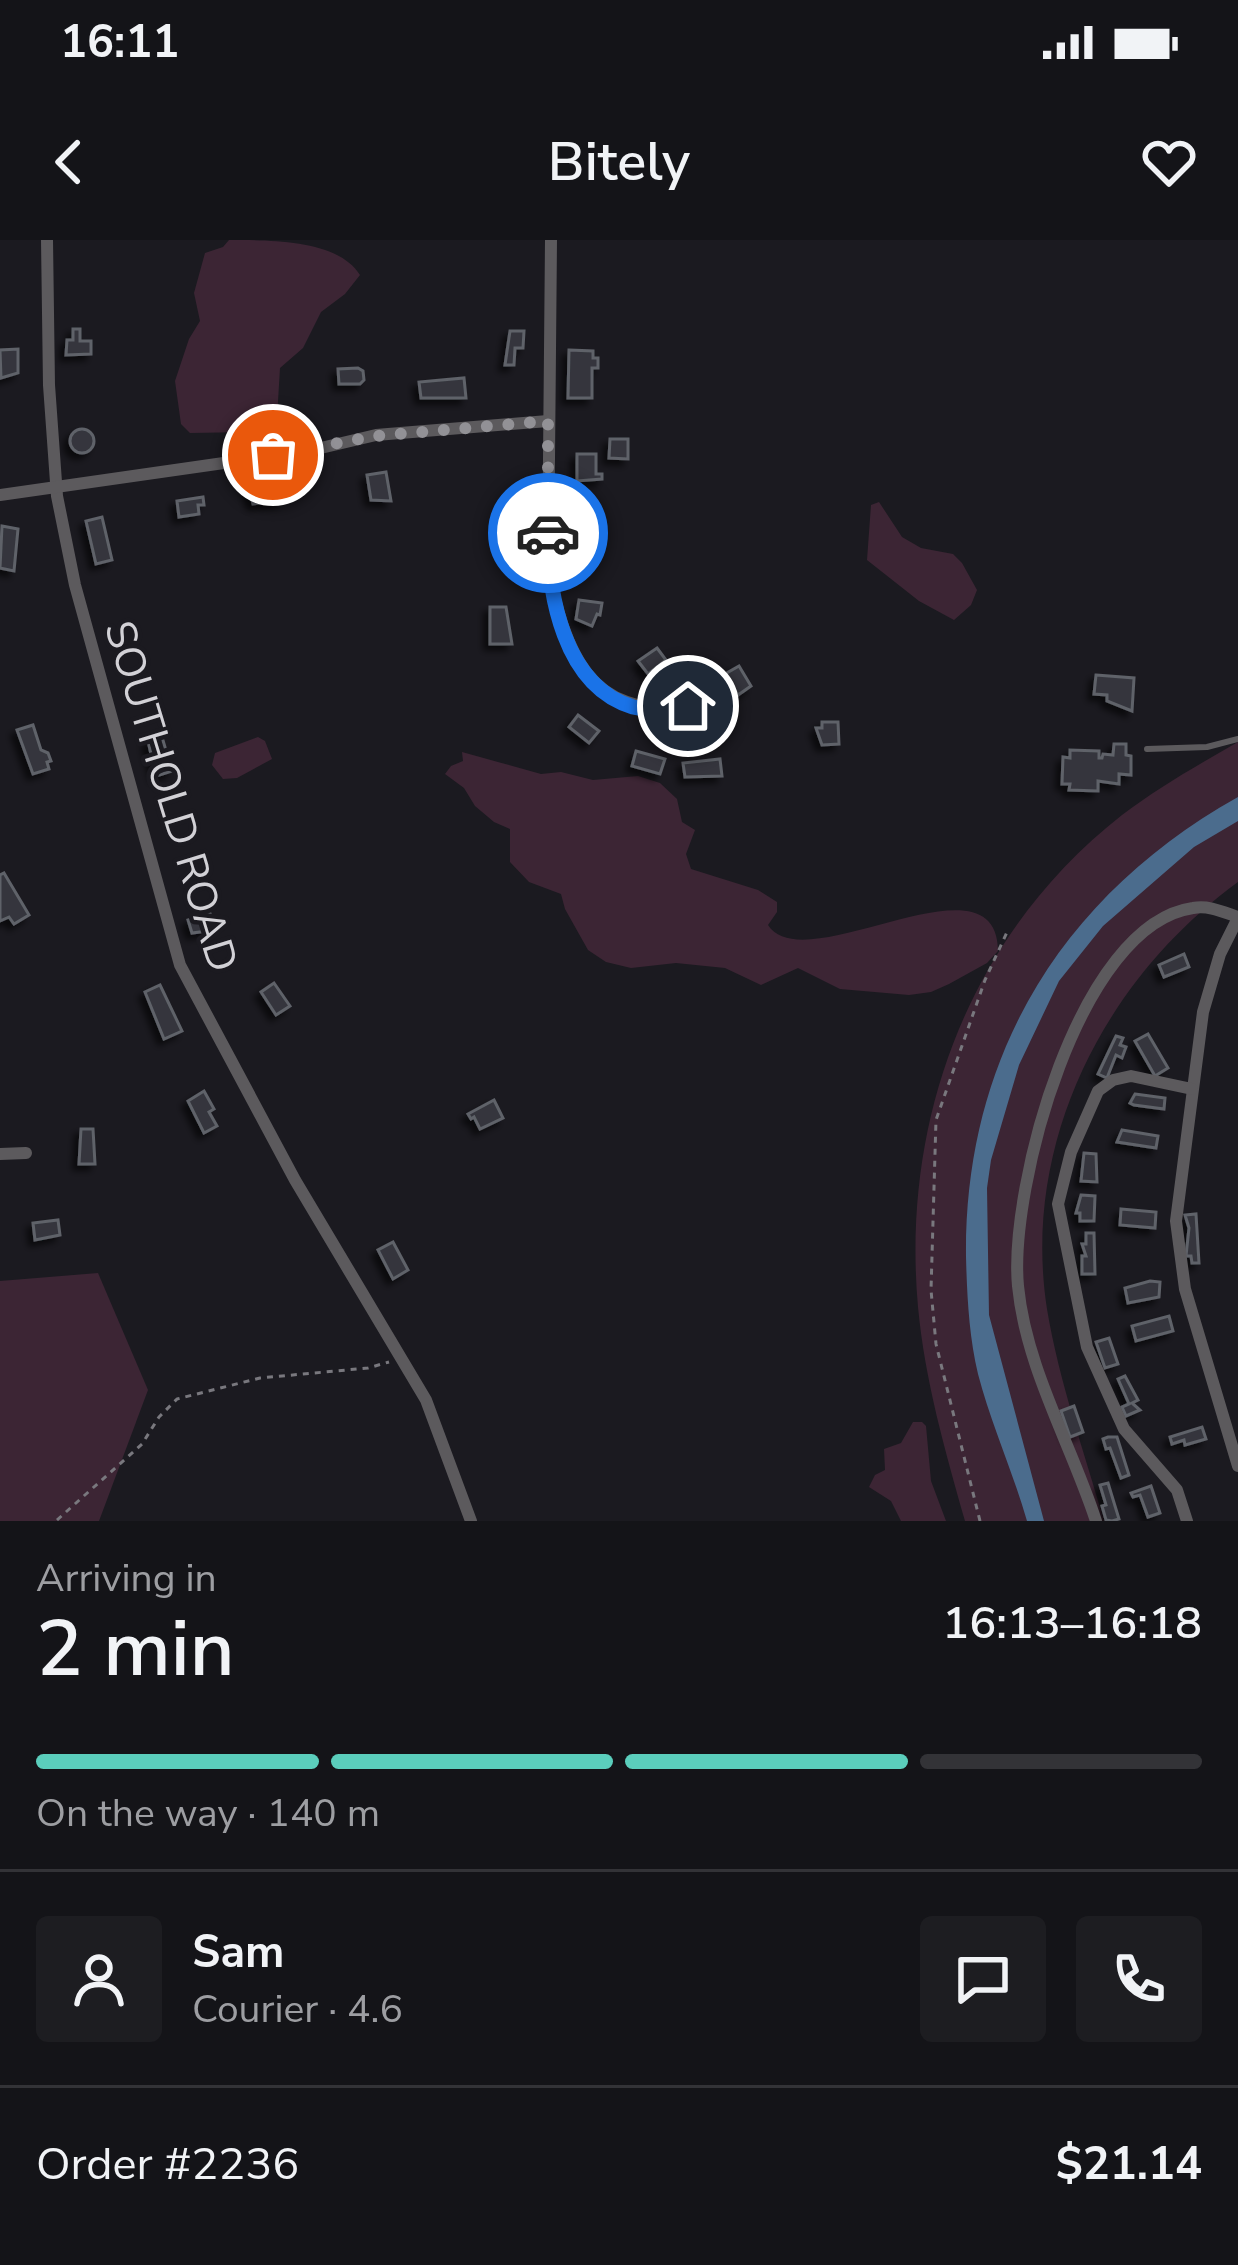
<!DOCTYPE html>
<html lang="en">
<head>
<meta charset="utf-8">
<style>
	body { margin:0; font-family:"Nunito Sans",sans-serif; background:#1d1d21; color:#f1f3f6; height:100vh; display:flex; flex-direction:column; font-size:45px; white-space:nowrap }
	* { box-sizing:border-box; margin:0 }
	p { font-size:39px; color:#9d9ea2 }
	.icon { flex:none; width:66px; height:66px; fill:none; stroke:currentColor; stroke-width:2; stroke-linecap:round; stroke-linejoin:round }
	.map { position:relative; height:1281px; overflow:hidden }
	.details { display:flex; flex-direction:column; background:#141418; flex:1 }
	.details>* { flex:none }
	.pin { position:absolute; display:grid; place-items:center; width:102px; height:102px; color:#fff; margin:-51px; border:6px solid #fff; border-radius:50%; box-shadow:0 3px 12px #0007 }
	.courier { position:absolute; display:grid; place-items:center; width:120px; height:120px; margin:-60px; border:9px solid #1a73e8; border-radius:50%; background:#fff; color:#222; box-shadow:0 3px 15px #0007 }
	.headline em { font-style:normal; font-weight:600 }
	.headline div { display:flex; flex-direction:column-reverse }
	.headline { display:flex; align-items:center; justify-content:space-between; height:204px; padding:0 36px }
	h1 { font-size:78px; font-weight:600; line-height:90px }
	.bar { display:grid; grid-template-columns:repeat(4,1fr); gap:18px 12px; align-content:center; height:144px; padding:0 36px }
	.bar i { height:15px; border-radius:9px; background:#333337 }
	.bar .selected { background:#5bcebc }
	.bar p { grid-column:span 4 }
	.line { display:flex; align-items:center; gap:30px; padding:0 36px; border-top:3px solid #333337 }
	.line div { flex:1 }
	.round { display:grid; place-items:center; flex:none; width:126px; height:126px; border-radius:12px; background:#1d1d21 }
	.status { display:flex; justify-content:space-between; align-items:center; height:84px; padding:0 60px; background:#141418; direction:ltr }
	.status svg { height:33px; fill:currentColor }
	header { display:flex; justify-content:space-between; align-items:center; height:156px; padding:0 36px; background:#141418; font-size:54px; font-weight:600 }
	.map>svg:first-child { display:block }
</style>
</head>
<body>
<div class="status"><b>16:11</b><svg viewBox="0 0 49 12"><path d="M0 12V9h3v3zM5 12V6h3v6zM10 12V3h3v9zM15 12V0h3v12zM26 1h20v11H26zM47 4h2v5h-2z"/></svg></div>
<header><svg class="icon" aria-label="back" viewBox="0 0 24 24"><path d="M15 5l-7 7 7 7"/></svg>Bitely<svg class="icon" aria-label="heart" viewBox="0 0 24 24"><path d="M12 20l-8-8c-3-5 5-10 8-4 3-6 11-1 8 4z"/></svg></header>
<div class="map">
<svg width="1238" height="1281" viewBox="0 0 1238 1281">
	<defs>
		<filter id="shadow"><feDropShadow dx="-5.5" dy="5.5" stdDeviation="3" flood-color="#0009"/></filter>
	</defs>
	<rect width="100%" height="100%" fill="#1b1a20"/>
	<g fill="#3c2534">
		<path d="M229,0C274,0 338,0 360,35L345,54L321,72L303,108L280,128L277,178L249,192L190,193L181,184L175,141L189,99L200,81L194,53L205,13L223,7Z"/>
		<polygon points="879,262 902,297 921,308 953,314 962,323 977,350 971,365 954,380 919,361 867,320 871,265"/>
		<polygon points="258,497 265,501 272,519 237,538 223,539 212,525 215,513"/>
		<path d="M1238,502V642C1105,739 1021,902 1047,1069C1059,1141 1084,1211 1104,1281H965C945,1210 925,1141 918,1067C901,878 970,694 1122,575C1159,547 1198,525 1238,502Z"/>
		<path d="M462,512L541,534L561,532L593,540L638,536L660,543L677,559L682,582L695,590L686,614L691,629L758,650L777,662V672L768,685C804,742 997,607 998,711L987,723L949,744L931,752L909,755L840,749L798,728L761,745L725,728L676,723L631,728L606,722L588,710L565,669L561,654L529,642L510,622V589L494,582L475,566L464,548L445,534L451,526L463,521Z"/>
		<polygon points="98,1033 148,1150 99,1281 0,1281 0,1041"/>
		<polygon points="913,1182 922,1182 926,1186 931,1241 946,1281 901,1281 891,1261 869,1247 875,1235 885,1230 884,1209 901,1203"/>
	</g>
	<path fill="#4b6c8d" d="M1238,557V581L1194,607L1103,686L1059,741L1019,825L991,920L987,948L989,1075L1044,1281H1027C1013,1232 991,1184 978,1134C969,1096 967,1056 966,1017C964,815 1063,655 1238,557Z"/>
	<g fill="#34363d" stroke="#5f6269" stroke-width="3" filter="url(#shadow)">
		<polygon points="73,89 80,89 80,101 91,101 91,114 66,115 67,100 73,100"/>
		<polygon points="510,91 524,91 523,108 515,108 514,125 505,125"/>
		<polygon points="18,109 18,133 1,138 0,110"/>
		<polygon points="569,110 593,111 593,118 598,118 598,128 592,128 592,158 568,158"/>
		<polygon points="358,128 363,131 364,140 360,144 339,144 338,129"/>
		<polygon points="464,138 466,158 421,158 419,142"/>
		<circle cx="82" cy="201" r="12"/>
		<polygon points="610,199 628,199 628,219 609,218"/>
		<polygon points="577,214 596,214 596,234 602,234 602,239 577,241"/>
		<polygon points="386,232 391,261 371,260 367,235"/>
		<polygon points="278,243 282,261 253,264 249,249"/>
		<polygon points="203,257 204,265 198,265 199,274 179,277 177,261"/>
		<polygon points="102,277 112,320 96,324 86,281"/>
		<polygon points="573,281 601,281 601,312 588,311 588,301 576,299"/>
		<polygon points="2,286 18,289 14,331 0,328"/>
		<polygon points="579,360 602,363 600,375 597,374 592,386 576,379"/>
		<polygon points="490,367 506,367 512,404 490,404"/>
		<polygon points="657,408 666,420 648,434 638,421"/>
		<polygon points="739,426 751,446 738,455 725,434"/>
		<polygon points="1096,435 1134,438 1132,471 1107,461 1107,455 1094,454"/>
		<polygon points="578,475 599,491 589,503 569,487"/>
		<polygon points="822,482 838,482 839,504 822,505 816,488 822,488"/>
		<polygon points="33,485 41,510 48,513 51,521 47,522 49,529 33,534 17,490"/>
		<polygon points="162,497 172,531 156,536 148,501"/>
		<polygon points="1114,504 1126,504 1126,515 1131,516 1131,535 1119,534 1119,544 1098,541 1098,551 1069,550 1070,544 1062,544 1063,517 1070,518 1070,510 1099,511 1099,518 1102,518 1103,514 1113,515"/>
		<polygon points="636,511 665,519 660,534 632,526"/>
		<polygon points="720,519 722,536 685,537 683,523"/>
		<polygon points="4,633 29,675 14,684 9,677 0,681 0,635"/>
		<polygon points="208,667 215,690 192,693 188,680 204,675 203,669"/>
		<polygon points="1184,714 1189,727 1164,737 1159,725"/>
		<polygon points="274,743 290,766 276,775 261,752"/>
		<polygon points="160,745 182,791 164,799 145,752"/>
		<polygon points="1148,794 1168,828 1155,836 1135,801"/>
		<polygon points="1116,796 1123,798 1120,805 1126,807 1122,818 1116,815 1107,838 1098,834"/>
		<polygon points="204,851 214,869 209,872 217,886 204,893 188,861"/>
		<polygon points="1135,854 1165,858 1164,869 1134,865 1130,863"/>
		<polygon points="494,860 503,878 480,889 474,877 471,879 468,874"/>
		<polygon points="81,889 93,889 95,924 79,924"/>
		<polygon points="1122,890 1158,896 1156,908 1117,902"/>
		<polygon points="1084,913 1096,914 1097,942 1081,941"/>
		<polygon points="1081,955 1095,956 1094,981 1080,981 1080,973 1076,973"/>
		<polygon points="1121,969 1156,972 1155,988 1120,985"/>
		<polygon points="1196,974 1199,1023 1192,1023 1191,1016 1186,1016 1189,988 1185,975"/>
		<polygon points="58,980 60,995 35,1000 33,983"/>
		<polygon points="1086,993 1094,993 1095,1034 1082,1034 1082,1016 1086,1016 1082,1004 1086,1004"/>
		<polygon points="393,1002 408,1030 393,1039 378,1010"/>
		<polygon points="1150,1041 1160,1042 1159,1057 1128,1063 1125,1048"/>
		<polygon points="1169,1076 1173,1091 1136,1101 1132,1086"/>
		<polygon points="1109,1098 1118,1124 1105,1128 1096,1102"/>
		<polygon points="1125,1136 1138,1160 1132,1163 1140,1170 1126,1176 1122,1167 1129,1164 1118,1139"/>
		<polygon points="1074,1166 1083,1192 1070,1197 1061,1171"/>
		<polygon points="1202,1187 1206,1199 1185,1205 1184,1200 1172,1204 1170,1197"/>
		<polygon points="1108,1197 1117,1197 1129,1235 1121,1238 1110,1208 1106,1209 1103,1199"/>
		<polygon points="1108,1243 1119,1279 1112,1281 1106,1280 1102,1266 1106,1265 1100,1245"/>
		<polygon points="1151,1246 1160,1273 1148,1277 1140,1255 1133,1257 1131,1253"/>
	</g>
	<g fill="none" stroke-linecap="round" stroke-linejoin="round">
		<g stroke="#79787e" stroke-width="3" stroke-dasharray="6 6" stroke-linecap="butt">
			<polyline points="57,1280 142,1204 159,1177 177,1159 260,1138 368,1128 389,1122"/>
			<polyline points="980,1281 936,1104 931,1050 936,880 985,740 1008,690"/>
		</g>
		<polyline stroke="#5c5a5d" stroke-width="6" points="1147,509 1207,507 1238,499"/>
		<g stroke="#5c5a5d" stroke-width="12">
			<polyline points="47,0 49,145 57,256 75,345 180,725 295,940 426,1160 471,1281"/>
			<path d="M551,0L548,328C565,411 589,480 688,466"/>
			<polyline points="0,255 308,211 376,195 548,181"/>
			<polyline points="1238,678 1220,714 1203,772 1176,981 1185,1049 1238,1226"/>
			<polyline points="0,914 26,913"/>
			<path d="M1096,1281C1071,1204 1026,1128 1018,1046C1009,948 1079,684 1193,668C1209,665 1223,672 1238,677"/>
			<polyline points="1187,1281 1177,1250 1124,1189 1087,1107 1058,964 1071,912 1098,851 1113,840 1131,836 1192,849"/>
		</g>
	</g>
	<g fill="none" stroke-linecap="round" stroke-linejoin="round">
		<polyline stroke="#929196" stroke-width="12" stroke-dasharray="0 21.6" points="273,215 376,196 548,181 548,293"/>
		<path stroke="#1a73e8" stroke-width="15" d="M548,293C548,353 563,446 633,467C652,472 670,469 688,466"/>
	</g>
	<g text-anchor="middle" stroke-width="9" stroke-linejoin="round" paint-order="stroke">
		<g font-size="42" fill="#d2d1d6" stroke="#1b1a20">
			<text transform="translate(172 556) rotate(73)" y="15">SOUTHOLD ROAD</text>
		</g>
	</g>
</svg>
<div class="pin" style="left:273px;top:215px;background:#ea580c"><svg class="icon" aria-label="bag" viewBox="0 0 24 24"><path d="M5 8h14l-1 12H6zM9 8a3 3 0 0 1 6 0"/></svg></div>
<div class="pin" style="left:688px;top:466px;background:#1f2937"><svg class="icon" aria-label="home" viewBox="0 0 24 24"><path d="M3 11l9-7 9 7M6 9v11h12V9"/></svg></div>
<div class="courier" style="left:548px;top:293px"><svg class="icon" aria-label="car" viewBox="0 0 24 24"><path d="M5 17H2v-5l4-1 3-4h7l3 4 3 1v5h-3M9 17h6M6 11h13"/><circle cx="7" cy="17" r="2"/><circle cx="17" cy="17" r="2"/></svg></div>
</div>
<section class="details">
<div class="headline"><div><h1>2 min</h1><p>Arriving in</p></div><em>16:13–16:18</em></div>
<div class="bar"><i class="selected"></i><i class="selected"></i><i class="selected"></i><i></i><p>On the way · 140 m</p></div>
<div class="line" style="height:216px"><a class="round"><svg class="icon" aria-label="person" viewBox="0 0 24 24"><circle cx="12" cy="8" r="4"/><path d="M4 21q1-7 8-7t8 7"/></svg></a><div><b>Sam</b><p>Courier · 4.6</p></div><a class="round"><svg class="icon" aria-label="chat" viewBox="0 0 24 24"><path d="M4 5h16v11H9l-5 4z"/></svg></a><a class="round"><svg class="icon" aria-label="phone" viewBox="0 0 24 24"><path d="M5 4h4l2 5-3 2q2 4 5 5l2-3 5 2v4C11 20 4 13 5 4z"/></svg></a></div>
<div class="line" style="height:156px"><div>Order #2236</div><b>$21.14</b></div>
</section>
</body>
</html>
